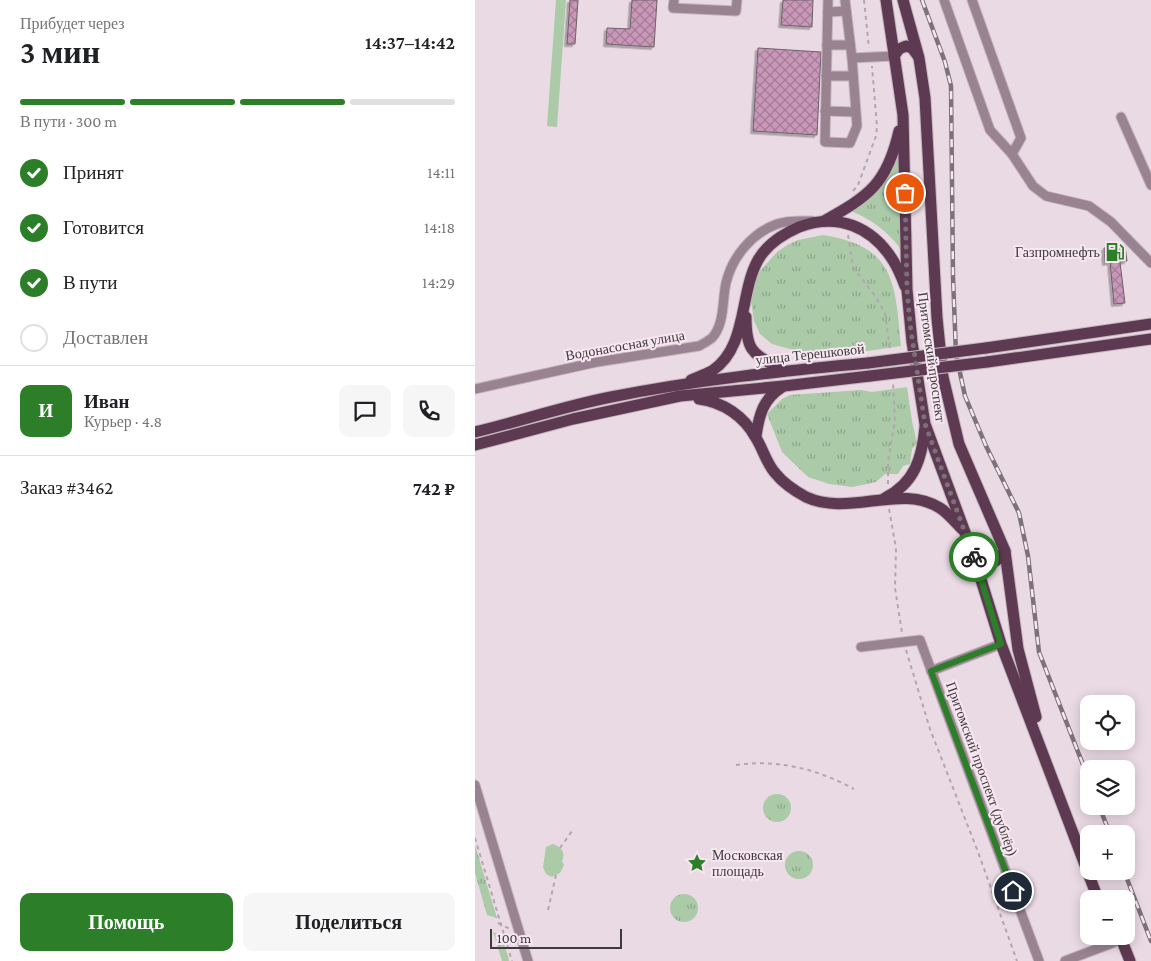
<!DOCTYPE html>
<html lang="ru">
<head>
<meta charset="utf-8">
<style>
	body { margin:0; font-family:"Crimson Pro",serif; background:#f6f6f6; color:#202124; height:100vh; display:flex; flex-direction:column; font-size:19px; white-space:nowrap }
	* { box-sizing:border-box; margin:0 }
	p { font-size:16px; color:#757577 }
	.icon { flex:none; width:28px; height:28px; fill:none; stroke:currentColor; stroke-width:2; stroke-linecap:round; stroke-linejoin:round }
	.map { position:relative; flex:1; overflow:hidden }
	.details { display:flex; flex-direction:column; background:#fff; width:475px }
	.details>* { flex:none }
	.buttons { position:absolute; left:605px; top:695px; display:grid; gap:10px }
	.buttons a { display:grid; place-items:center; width:55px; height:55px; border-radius:10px; background:#fff; box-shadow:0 2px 12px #0003; font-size:25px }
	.scale { position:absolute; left:15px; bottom:12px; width:132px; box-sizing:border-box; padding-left:5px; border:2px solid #3f383c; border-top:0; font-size:14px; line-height:18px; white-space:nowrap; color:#3f383c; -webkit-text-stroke:4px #f7e7f1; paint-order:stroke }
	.pin { position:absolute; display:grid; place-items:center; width:42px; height:42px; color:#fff; margin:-21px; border:2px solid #fff; border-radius:50%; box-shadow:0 1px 5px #0007 }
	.courier { position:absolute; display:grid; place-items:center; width:50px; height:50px; margin:-25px; border:4px solid #2d7e29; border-radius:50%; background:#fff; color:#222; box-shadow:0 1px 6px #0007 }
	.head em { font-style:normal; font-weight:600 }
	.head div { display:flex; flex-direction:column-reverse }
	.head { display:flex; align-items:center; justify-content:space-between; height:85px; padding:0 20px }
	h1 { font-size:32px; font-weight:600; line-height:38px }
	.bar { display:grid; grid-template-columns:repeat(4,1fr); gap:8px 5px; align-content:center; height:60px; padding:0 20px }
	.bar i { height:6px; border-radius:4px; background:#e0e0e0 }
	.bar .current { background:#2d7e29 }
	.bar p { grid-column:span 4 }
	.line { display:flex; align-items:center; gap:12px; padding:0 20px; border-top:1px solid #e0e0e0 }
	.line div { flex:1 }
	.round { display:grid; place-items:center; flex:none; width:52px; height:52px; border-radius:10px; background:#f6f6f6 }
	ol { padding:0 20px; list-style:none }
	li { display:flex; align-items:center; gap:15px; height:55px }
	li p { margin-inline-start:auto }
	li .icon { padding:5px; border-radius:50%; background:#2d7e29; color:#fff; stroke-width:4 }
	li:last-child { color:#757577 }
	li i { width:28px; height:28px; border:2px solid #e0e0e0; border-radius:50% }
	.button { display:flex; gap:10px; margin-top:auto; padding:10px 20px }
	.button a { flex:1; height:58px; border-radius:10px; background:#2d7e29; color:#fff; font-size:20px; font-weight:600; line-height:58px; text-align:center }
	.button a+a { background:#f6f6f6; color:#202124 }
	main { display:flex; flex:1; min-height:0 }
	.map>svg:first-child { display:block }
</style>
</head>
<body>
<main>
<section class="details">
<div class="head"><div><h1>3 мин</h1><p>Прибудет через</p></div><em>14:37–14:42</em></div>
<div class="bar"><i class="current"></i><i class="current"></i><i class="current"></i><i></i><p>В пути · 300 m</p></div>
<ol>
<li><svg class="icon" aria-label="check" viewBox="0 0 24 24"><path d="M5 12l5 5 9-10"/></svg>Принят<p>14:11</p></li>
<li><svg class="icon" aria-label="check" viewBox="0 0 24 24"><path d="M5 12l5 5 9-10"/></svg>Готовится<p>14:18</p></li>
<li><svg class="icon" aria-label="check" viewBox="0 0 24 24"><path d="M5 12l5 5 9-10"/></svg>В пути<p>14:29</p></li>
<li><i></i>Доставлен</li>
</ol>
<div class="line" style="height:90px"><b class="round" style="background:#2d7e29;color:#fff">И</b><div><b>Иван</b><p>Курьер · 4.8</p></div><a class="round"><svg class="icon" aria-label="chat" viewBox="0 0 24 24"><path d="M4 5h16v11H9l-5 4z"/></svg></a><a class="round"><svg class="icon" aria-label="phone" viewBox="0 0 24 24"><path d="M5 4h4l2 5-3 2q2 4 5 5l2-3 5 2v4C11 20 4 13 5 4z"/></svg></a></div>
<div class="line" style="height:65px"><div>Заказ #3462</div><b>742 ₽</b></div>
<div class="button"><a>Помощь</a><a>Поделиться</a></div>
</section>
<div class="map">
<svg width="676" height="961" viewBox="0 0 676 961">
	<defs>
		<pattern id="grass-tufts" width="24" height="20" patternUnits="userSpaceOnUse" patternTransform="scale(1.25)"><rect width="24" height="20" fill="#abcaa8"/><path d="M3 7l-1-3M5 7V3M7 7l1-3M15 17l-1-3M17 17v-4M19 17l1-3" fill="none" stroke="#8da58a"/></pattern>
		<pattern id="building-cross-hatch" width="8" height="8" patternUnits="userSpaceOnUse" patternTransform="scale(1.25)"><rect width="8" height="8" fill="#c997b8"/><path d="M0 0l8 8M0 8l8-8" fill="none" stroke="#a57c97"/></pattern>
		<filter id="shadow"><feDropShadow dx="-2.5" dy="2.5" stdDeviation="0" flood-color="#0004"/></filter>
	</defs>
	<rect width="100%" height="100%" fill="#eadae4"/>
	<g fill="url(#grass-tufts)">
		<path d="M423,150L425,162V248C412,231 396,219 376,211Z"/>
		<path d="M348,235C421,246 420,284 426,346L359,356L326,352L304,346L297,344L285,334L279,321L276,300L280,282L285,271L302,252L314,244L323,240Z"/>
		<polygon points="432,387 437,421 442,443 437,449 435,464 428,466 423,474 410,474 401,482 377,487 354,484 333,477 307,452 292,414 307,399 315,395 386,390 397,392"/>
		<circle cx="302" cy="808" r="14"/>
		<polygon points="0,845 22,918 12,915 0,873"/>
		<circle cx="324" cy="865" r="14"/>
		<circle cx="209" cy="908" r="14"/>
		<polygon points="18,932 27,936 34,961 27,961"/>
	</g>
	<g fill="#abcaa8">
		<polygon points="81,0 91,0 82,127 72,126"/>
		<path d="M78,844C86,847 91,852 87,861L89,865L85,873L77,877L71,874L68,867L71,847Z"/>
	</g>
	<g fill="url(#building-cross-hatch)" stroke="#6e6069" filter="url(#shadow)">
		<polygon points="95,0 103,0 100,44 92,44"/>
		<polygon points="157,0 182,0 179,47 131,44 132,28 155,29"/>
		<polygon points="308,0 338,0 337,27 306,25"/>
		<polygon points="283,48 346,52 342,135 278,131"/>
		<polygon points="650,246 652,261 645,262 650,303 639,304 635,262 630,263 629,248"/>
	</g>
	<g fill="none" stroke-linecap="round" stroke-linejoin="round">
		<g stroke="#c4b6bf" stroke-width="11">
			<g id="minor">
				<polyline points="199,0 198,8 261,11 262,0"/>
				<polyline points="353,0 350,142 375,143 382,126 377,58 370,0"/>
				<polyline points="469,0 515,130 537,154 558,186 571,196 614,206 636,222 676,263"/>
				<polyline points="497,0 546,138 537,154"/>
				<polyline points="353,12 371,11"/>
				<polyline points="352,45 375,45"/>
				<polyline points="377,58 419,56"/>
				<polyline points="351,76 378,76"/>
				<polyline points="350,111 380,112"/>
				<polyline points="646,117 676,185"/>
				<path d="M0,389L122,362L224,346C228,344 233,341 237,338C250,324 247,300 251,283C257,257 277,233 302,224C313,220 325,221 337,221"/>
				<polyline points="386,647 445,640 564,961"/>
				<polyline points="456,671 526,644"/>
				<polyline points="0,785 53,961"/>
				<polyline points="590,961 640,942"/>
			</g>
		</g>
		<g stroke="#c4b6bf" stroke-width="13">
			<g id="major">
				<polyline points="411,0 428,115 432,290 437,342 450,424 498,554 526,644 623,899"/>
				<polyline points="428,0 444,58 450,98 462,318 468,377 484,444 530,551 543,649 561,717"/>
				<polyline points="419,56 424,49 431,46 437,48 443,56"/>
				<path d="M349,221C394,196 412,184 424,131"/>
				<path d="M271,317C271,356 281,354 309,371"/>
				<polyline points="511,348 676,324"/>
				<polyline points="512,362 676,339"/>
				<path d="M216,380C223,377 231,374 237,371C273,347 264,294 283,260C292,244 308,234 324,227C363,212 398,227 419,262C423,269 427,278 430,286"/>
				<path d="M224,399C248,402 269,416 281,438C288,449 292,465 301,474C309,484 320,491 331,497C374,517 426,483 465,508C473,513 480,522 487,529"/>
				<path d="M0,432C46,421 90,406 136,397C221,380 307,371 393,363"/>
				<path d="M281,436C284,415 288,399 307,387"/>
				<polyline points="0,445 98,419 205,396 309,386 395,376"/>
				<path d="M410,498C440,483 447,458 450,427"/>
				<path d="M499,556C509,570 521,564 530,551"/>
				<polyline points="645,936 655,961"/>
			</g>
		</g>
		<g stroke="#b3a6ae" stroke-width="2" stroke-dasharray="4 4" stroke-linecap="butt">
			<polyline points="389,0 394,48"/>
			<polyline points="378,191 383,185 401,136 402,127 397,66"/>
			<polyline points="373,235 378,267 400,296 410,313 415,350"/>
			<polyline points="413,484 413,461 420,421 418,382"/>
			<polyline points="414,509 421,548 420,588 427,633"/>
			<polyline points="431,650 455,729 503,852 542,961"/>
			<path d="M261,765C303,759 342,769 379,789"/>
			<polyline points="0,838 37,961"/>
			<polyline points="85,848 97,831"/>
			<polyline points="73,910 81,875"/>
			<polyline points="23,923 35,929"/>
		</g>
		<use href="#minor" stroke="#998391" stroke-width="9"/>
		<use href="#major" stroke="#5e3a52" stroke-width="11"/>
		<g stroke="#7c7278" stroke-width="4.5">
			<g id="rail">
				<polyline points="447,0 470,62 476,86 478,277 481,354 490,396 511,446 544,513 553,556 564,652 614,780"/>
				<polyline points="624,806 635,834"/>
				<polyline points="649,871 676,941"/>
			</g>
		</g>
		<use href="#rail" stroke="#f7e7f1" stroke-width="2.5" stroke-dasharray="8" stroke-linecap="butt"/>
		<g stroke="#c4b6bf" stroke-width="13" stroke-linecap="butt">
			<g id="major-bridge">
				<polyline points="393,363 511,348"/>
				<polyline points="395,376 512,362"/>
			</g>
		</g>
		<use href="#major-bridge" stroke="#5e3a52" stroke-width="11"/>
	</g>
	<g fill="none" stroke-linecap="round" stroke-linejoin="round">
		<polyline stroke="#7b7177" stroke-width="5" stroke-dasharray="0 9" points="430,193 432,290 435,324 450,424 499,557"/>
		<polyline stroke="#2d7e29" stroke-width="6" points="499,557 526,644 456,671 538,891"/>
	</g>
	<defs>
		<g id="fuel-bare" transform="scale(1.5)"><path d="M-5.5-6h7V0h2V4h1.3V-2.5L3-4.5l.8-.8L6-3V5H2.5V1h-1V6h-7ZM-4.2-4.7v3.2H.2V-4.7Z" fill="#2d7e29" stroke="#f7e7f1" stroke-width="2.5" paint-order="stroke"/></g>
		<g id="sight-bare" transform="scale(1.5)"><path d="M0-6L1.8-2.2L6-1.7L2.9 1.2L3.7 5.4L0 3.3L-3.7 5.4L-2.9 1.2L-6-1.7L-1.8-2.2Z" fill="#2d7e29" stroke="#f7e7f1" stroke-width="2.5" paint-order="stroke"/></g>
	</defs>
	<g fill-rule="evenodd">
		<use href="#fuel-bare" x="640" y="252"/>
		<use href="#sight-bare" x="222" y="863"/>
	</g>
	<g text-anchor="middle" stroke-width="4" stroke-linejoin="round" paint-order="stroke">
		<g font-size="14" fill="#3f383c" stroke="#f7e7f1" text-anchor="end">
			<text x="625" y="257">Газпромнефть</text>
			<text x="237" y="860" text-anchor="start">Московская<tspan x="237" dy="16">площадь</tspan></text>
		</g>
		<g font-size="14" fill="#3f383c" stroke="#f7e7f1">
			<text transform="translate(150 345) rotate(-10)" y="5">Водонасосная улица</text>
			<text transform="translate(335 354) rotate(-6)" y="5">улица Терешковой</text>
			<text transform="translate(457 357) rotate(82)" y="5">Притомский проспект</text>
			<text transform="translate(507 769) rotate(70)" y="5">Притомский проспект (дублёр)</text>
		</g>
	</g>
</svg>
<div class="buttons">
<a><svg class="icon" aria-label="locate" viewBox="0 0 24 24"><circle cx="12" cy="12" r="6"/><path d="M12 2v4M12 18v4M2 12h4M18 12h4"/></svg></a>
<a><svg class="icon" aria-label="layers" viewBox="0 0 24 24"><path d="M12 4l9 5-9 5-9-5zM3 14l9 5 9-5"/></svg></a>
<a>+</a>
<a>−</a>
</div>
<div class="scale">100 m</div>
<div class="pin" style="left:430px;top:193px;background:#ea580c"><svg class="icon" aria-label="bag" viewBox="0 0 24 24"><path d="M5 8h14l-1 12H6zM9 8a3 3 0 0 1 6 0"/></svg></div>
<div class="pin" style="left:538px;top:891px;background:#1f2937"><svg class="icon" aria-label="home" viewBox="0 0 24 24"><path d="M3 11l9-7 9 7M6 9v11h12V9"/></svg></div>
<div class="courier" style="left:499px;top:557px"><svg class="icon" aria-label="bike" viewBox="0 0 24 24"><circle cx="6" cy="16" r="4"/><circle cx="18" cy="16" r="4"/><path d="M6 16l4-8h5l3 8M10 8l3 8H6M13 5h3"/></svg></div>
</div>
</main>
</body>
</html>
